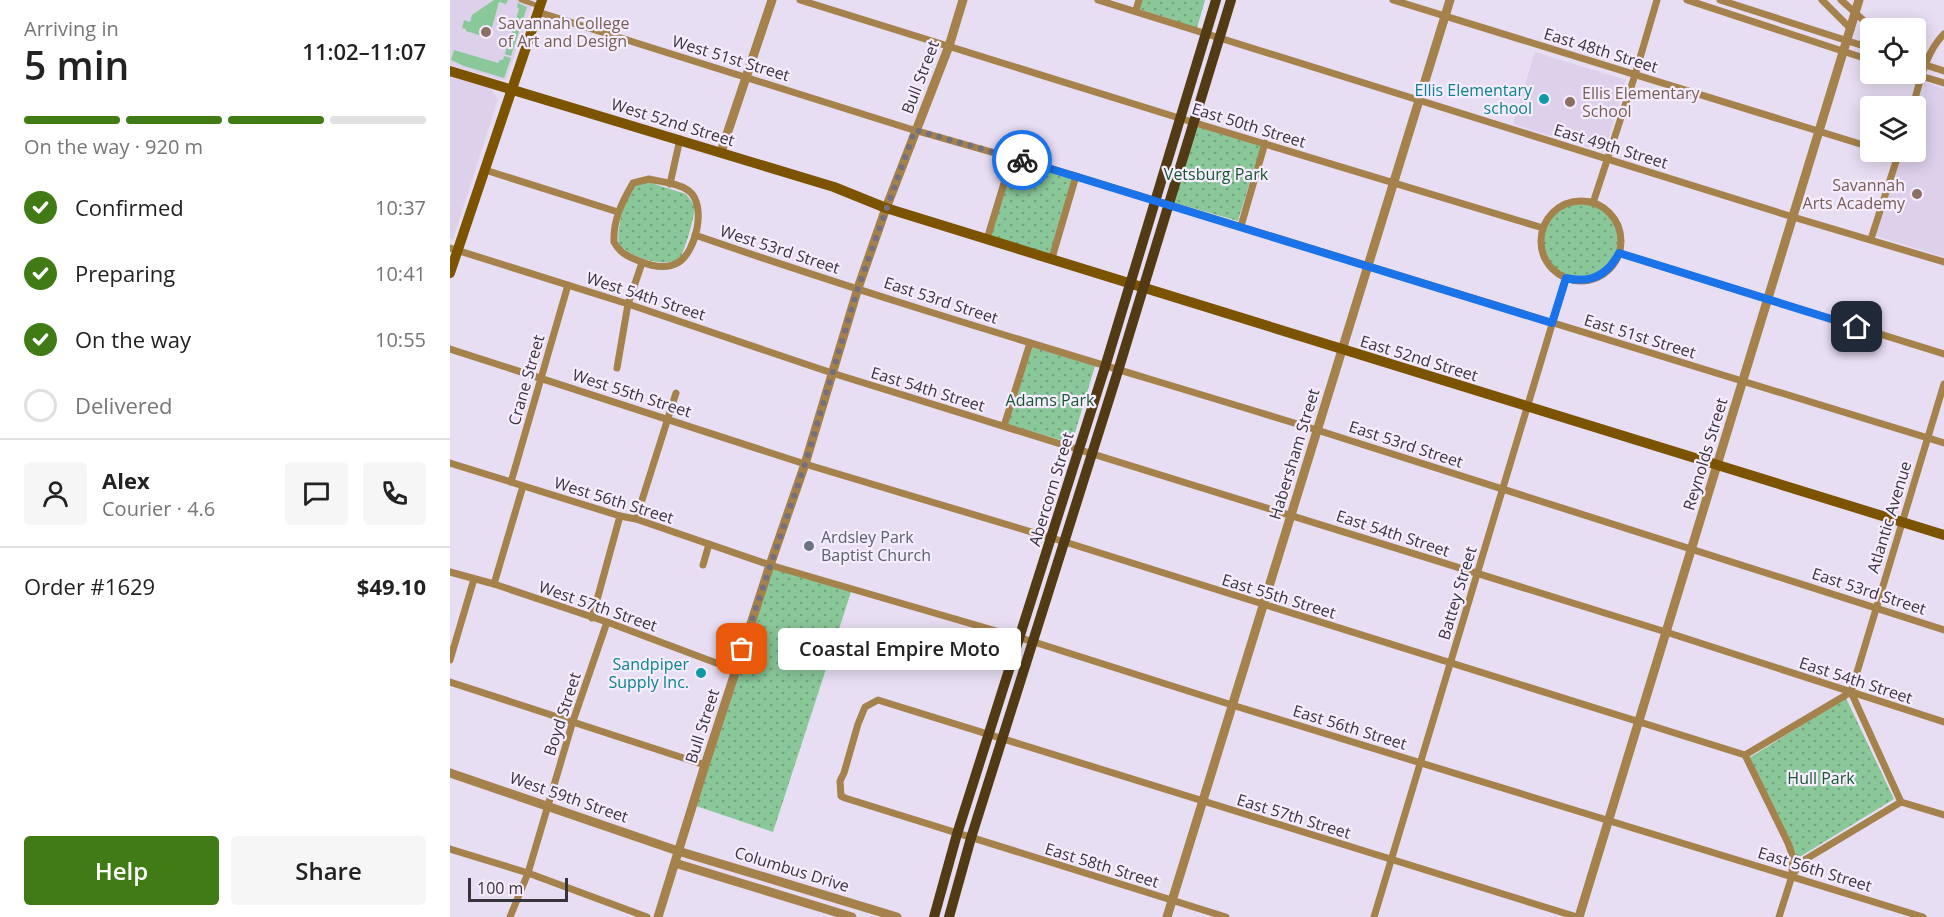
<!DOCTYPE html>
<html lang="en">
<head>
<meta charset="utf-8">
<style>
	body { margin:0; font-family:"Open Sans",sans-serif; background:#f6f6f6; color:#222; height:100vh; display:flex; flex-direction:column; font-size:22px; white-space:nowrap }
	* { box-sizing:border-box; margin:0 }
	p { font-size:20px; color:#767676 }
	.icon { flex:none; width:33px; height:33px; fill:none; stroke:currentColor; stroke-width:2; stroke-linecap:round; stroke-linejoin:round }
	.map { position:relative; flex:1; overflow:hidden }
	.drawer { display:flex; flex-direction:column; background:#fff; width:450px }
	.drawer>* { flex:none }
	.tools { position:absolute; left:1410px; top:18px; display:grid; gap:12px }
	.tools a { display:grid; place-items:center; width:66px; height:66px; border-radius:6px; background:#fff; box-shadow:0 3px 15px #0003; font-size:30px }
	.scale { position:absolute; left:18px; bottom:15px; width:100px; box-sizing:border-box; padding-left:6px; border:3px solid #38343c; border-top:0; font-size:16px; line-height:21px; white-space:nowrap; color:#38343c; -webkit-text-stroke:4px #f5ecfe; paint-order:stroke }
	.pin { position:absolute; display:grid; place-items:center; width:51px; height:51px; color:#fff; margin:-26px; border-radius:12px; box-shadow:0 3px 9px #0006 }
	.courier { position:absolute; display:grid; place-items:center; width:60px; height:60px; margin:-30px; border:4px solid #1a73e8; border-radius:50%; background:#fff; color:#222; box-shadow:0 2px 8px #0007 }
	.bubble { position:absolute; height:42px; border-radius:6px; background:#fff; box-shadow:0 3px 15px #0003; font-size:20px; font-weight:600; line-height:42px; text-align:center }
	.head em { font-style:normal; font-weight:600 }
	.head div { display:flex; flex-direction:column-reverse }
	.head { display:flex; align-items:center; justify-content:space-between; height:102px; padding:0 24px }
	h1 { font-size:39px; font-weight:600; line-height:45px }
	.bar { display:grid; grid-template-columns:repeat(4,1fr); gap:9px 6px; align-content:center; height:72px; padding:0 24px }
	.bar i { height:8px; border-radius:4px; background:#e0e0e0 }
	.bar .active { background:#407b15 }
	.bar p { grid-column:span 4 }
	.line { display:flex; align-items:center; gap:15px; padding:0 24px; border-top:2px solid #e0e0e0 }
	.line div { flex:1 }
	.round { display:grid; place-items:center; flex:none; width:63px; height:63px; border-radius:6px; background:#f6f6f6 }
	ol { padding:0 24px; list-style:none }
	li { display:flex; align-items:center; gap:18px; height:66px }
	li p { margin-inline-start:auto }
	li .icon { padding:6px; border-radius:50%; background:#407b15; color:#fff; stroke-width:4 }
	li:last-child { color:#767676 }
	li i { width:33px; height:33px; border:3px solid #e0e0e0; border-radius:50% }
	.button { display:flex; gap:12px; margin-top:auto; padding:12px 24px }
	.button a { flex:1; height:69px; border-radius:6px; background:#407b15; color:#fff; font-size:24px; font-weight:600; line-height:69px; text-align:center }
	.button a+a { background:#f6f6f6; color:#222 }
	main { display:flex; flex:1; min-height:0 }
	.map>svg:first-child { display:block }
</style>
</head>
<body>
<main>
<section class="drawer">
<div class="head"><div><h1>5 min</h1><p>Arriving in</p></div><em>11:02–11:07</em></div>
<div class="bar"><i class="active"></i><i class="active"></i><i class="active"></i><i></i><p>On the way · 920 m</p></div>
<ol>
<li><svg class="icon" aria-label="check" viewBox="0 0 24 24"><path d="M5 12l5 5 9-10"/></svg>Confirmed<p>10:37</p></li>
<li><svg class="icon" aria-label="check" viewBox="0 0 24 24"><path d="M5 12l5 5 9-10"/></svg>Preparing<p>10:41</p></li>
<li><svg class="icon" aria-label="check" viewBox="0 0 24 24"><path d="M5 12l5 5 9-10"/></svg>On the way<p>10:55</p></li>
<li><i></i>Delivered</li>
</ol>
<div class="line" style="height:108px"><a class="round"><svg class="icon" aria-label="person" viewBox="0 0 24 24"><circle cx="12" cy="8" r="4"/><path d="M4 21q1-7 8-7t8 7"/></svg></a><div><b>Alex</b><p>Courier · 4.6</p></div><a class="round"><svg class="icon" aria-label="chat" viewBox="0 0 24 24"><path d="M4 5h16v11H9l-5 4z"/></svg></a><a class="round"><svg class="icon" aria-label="phone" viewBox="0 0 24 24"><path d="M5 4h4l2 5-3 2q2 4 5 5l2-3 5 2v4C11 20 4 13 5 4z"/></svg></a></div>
<div class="line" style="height:78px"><div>Order #1629</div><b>$49.10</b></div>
<div class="button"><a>Help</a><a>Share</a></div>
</section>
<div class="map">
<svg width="1494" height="917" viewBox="0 0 1494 917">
	<defs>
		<pattern id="park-dots" width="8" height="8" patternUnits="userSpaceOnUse" patternTransform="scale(1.5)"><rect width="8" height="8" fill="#8ac89a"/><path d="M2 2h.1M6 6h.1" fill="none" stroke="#72a37f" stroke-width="1.8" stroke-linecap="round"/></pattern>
	</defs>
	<rect width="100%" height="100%" fill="#e8def4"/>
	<g fill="#dcd0eb">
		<polygon points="0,0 84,0 56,80 51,80 0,65"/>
		<polygon points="1085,52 1176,80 1154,152 1063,124"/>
		<polygon points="0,76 41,89 48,99 3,239 0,238"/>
		<polygon points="1474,82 1494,89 1494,257 1426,236 1452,152 1466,152 1466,110"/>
	</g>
	<g fill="#8ac89a">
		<polygon points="44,0 58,0 56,4 49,2 39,38 16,31 16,29 12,28 14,20 20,22 22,15"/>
		<polygon points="68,3 77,7 61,56 55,54 57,46 54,44 55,41 59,42 69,9 67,7"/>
		<polygon points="4,50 48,63 50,60 53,60 54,56 61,58 54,78 14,66 1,60"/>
	</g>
	<g fill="url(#park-dots)">
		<polygon points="692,0 755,0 747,28 689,9"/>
		<polygon points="744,126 811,146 788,221 722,202"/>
		<polygon points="562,157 626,176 602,258 537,239"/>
		<path d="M198,182L236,194L245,206C243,224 237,242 230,259C212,268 183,258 169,245C166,233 174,194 185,186C188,184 194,183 198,182Z"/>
		<circle cx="1131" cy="241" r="40"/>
		<polygon points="582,346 645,366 622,443 557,425"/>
		<polygon points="320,565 402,589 323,832 243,805"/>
		<polygon points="1396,698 1444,799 1348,858 1299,758"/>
	</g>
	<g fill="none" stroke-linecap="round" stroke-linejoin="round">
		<polyline stroke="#a5814c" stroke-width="5" points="71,0 89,6"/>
		<g stroke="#a5814c" stroke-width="7">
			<polyline points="350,0 729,118 1093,228"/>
			<polyline points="648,0 1343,217 1494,262"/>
			<polyline points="943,0 1420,147"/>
			<polyline points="1237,0 1420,60"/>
			<polyline points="1270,0 1420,48"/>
			<polyline points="1372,0 1401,29"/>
			<polyline points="1391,0 1422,28"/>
			<polyline points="686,10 689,0"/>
			<polyline points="88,12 457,128 626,176 1494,443"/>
			<polyline points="1466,62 1494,71"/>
			<polyline points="1464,74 1494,83"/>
			<path d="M1463,106C1470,82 1475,53 1494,34"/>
			<polyline points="1434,152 1448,156"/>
			<polyline points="35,170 168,212"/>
			<path d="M199,179C211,182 229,183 239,191C257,205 246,251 229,262C217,270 201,266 189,261C177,256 171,254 164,242C163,220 172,202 183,183Z"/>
			<polyline points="220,184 230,139"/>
			<circle cx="1131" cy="241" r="40"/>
			<polyline points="1143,203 1185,75 1207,0"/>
			<polyline points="791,226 815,143"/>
			<path d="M245,235C450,306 659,366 867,430C1076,495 1285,563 1494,630"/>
			<polyline points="537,239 562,157"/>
			<polyline points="1421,239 1449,152"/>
			<polyline points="0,248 178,304 382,373 1216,632 1494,722"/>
			<polyline points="1169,253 1494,354"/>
			<polyline points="602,258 626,176"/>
			<polyline points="0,349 355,464 615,542 1295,755"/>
			<polyline points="167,368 178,304 192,263"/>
			<polyline points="554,426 580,343"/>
			<polyline points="0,463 170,516 186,519 320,565 584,642 782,705 1473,917"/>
			<polyline points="61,482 118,285"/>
			<polyline points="186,519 226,393"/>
			<polyline points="253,565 259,544"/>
			<polyline points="0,572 44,584 157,622 285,670"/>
			<polyline points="44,584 73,486"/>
			<polyline points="142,618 170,516"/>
			<polyline points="0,660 24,579"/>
			<polyline points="0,682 255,765"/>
			<polyline points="1295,755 1338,843 1343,857 1342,871"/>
			<polyline points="1295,755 1401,692"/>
			<polyline points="1451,802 1401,692 1494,384"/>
			<polyline points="1451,802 1494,815"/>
			<polyline points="0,849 78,873 197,917"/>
			<polyline points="60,917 78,873 123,721 157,622"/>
			<polyline points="776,917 395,798 391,796 390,781 394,773 408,724 415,707 428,700 1127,917"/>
			<polyline points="924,917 1116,278"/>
			<polyline points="1329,917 1342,876 1351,862 1451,802"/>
		</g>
		<g stroke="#a5814c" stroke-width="9">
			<polyline points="271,152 322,0"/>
			<polyline points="0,773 228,851 447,917"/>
			<polyline points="225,863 402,917"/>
			<polyline points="208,917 255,765 320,565 355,464 408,288 436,208 499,46 513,0"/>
			<polyline points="717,917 1000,0"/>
			<polyline points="1129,917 1409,0"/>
		</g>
		<g stroke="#7c5301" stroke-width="10">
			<polyline points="0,71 384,187 436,208 1494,535"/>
			<polyline points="0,273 92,0"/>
		</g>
		<g stroke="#523a14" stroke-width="10">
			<polyline points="484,917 507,834 655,367 766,0"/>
			<polyline points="499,917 521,838 668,371 781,0"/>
		</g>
	</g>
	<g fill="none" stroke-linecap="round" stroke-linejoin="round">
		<polyline stroke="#76707c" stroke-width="6" stroke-dasharray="0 10.8" points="292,649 355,464 408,288 465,130 572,160"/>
		<path stroke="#1a73e8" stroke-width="8" d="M572,160L1102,323L1116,278C1141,284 1158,275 1169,253L1407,327"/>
	</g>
	<g fill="#8d6e63" stroke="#f5ecfe" stroke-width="2">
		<circle cx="36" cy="32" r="6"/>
		<circle cx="1120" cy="102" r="6"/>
		<circle cx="1467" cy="194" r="6"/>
	</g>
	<g fill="#0f9aa8" stroke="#f5ecfe" stroke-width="2">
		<circle cx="1094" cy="99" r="6"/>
		<circle cx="251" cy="673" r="6"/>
	</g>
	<circle fill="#6b7280" stroke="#f5ecfe" stroke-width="2" cx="359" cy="546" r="6"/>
	<g text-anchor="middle" stroke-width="4.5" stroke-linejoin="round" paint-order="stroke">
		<g font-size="16" fill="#785e54" stroke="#f5ecfe" text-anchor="start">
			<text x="48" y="29">Savannah College<tspan x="48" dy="18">of Art and Design</tspan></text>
			<text x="1132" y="99">Ellis Elementary<tspan x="1132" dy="18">School</tspan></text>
			<text x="1455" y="191" text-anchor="end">Savannah<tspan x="1455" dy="18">Arts Academy</tspan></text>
		</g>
		<g font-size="16" fill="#38343c" stroke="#f5ecfe">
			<text transform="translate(1151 50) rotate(17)" y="6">East 48th Street</text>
			<text transform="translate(281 58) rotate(17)" y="6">West 51st Street</text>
			<text transform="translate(470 77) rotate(-69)" y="6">Bull Street</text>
			<text transform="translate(223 122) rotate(17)" y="6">West 52nd Street</text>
			<text transform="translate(799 125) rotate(17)" y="6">East 50th Street</text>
			<text transform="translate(1161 146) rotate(17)" y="6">East 49th Street</text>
			<text transform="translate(330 249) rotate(18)" y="6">West 53rd Street</text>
			<text transform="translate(196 296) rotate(18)" y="6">West 54th Street</text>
			<text transform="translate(491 300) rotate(18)" y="6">East 53rd Street</text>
			<text transform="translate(1190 336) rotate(17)" y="6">East 51st Street</text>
			<text transform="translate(969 358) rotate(17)" y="6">East 52nd Street</text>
			<text transform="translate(76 380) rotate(-74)" y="6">Crane Street</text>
			<text transform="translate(478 389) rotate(17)" y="6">East 54th Street</text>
			<text transform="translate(182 393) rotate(18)" y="6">West 55th Street</text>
			<text transform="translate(956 444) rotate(18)" y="6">East 53rd Street</text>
			<text transform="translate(844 454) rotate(-73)" y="6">Habersham Street</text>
			<text transform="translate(1255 454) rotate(-73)" y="6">Reynolds Street</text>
			<text transform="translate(601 489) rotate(-73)" y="6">Abercorn Street</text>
			<text transform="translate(164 500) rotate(17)" y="6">West 56th Street</text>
			<text transform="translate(1439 517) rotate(-73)" y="6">Atlantic Avenue</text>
			<text transform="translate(943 533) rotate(18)" y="6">East 54th Street</text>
			<text transform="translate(1419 591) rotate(18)" y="6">East 53rd Street</text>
			<text transform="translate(1007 593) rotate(-73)" y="6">Battey Street</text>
			<text transform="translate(829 596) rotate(17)" y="6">East 55th Street</text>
			<text transform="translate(148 606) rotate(19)" y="6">West 57th Street</text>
			<text transform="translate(1406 680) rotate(18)" y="6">East 54th Street</text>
			<text transform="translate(112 714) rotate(-72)" y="6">Boyd Street</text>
			<text transform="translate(252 726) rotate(-72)" y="6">Bull Street</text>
			<text transform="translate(900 727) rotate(17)" y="6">East 56th Street</text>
			<text transform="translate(119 797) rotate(19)" y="6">West 59th Street</text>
			<text transform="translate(844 816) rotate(17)" y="6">East 57th Street</text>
			<text transform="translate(652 865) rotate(17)" y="6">East 58th Street</text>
			<text transform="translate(342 869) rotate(17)" y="6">Columbus Drive</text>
			<text transform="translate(1365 869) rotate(17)" y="6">East 56th Street</text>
		</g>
		<g font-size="16" fill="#0d838f" stroke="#f5ecfe" text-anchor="end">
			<text x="1082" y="96">Ellis Elementary<tspan x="1082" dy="18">school</tspan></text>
			<text x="239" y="670">Sandpiper<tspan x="239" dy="18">Supply Inc.</tspan></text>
		</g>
		<g font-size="16" fill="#185830" stroke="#f5ecfe">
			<text x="766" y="180">Vetsburg Park</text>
			<text x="600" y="406">Adams Park</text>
			<text x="1371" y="784">Hull Park</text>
		</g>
		<g font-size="16" fill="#5b616d" stroke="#f5ecfe" text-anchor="start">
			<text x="371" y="543">Ardsley Park<tspan x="371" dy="18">Baptist Church</tspan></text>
		</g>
	</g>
</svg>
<div class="tools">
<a><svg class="icon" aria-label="locate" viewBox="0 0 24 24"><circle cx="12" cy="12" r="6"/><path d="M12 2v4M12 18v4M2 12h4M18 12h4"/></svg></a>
<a><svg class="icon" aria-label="layers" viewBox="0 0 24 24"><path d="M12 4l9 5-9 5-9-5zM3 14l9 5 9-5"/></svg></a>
</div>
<div class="scale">100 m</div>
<div class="pin" style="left:292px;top:649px;background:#ea580c"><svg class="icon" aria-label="bag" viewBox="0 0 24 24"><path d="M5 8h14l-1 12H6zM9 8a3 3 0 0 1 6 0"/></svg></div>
<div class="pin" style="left:1407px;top:327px;background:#1f2937"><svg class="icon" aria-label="home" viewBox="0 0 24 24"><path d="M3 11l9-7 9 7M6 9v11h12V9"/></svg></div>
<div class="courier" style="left:572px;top:160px"><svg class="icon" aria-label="bike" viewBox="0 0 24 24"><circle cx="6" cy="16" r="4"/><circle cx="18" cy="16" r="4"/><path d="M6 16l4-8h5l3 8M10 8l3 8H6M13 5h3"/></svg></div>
<div class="bubble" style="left:328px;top:628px;width:243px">Coastal Empire Moto</div>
</div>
</main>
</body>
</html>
